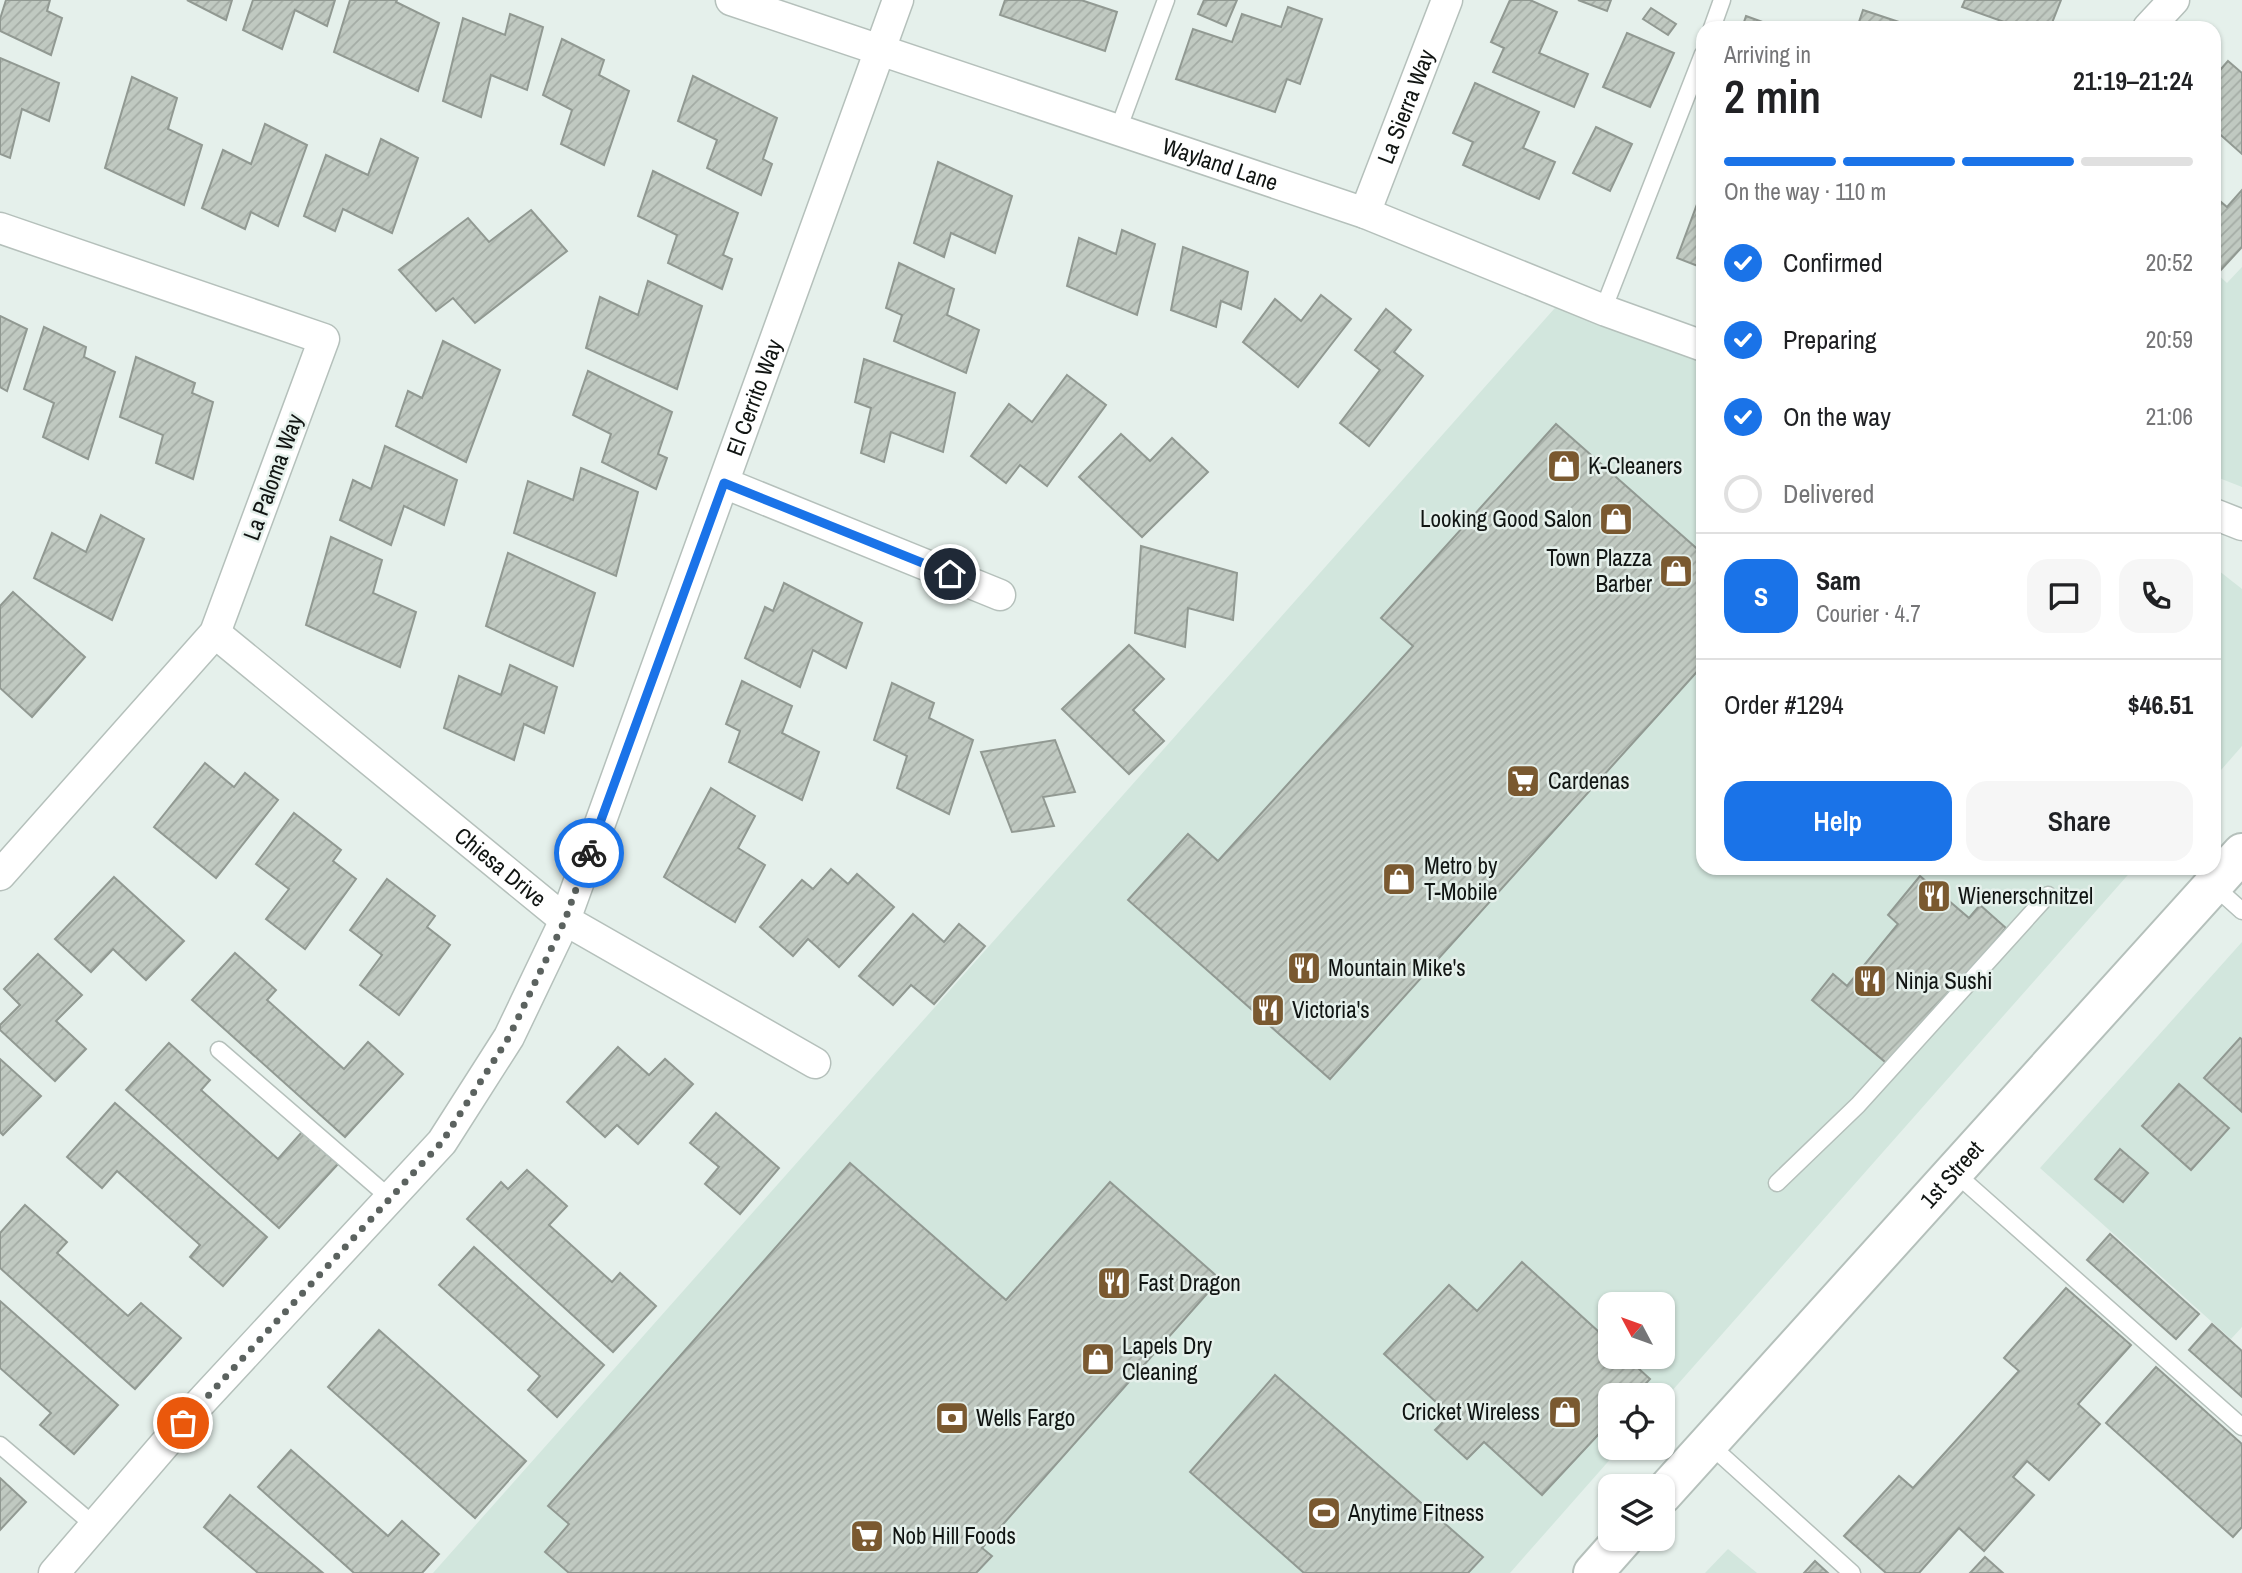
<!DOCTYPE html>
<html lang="en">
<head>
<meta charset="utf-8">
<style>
	body { margin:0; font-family:"Archivo Narrow",sans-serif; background:#f6f6f6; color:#202124; height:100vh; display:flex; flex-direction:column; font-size:26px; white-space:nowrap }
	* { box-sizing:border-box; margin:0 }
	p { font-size:23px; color:#757577 }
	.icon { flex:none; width:38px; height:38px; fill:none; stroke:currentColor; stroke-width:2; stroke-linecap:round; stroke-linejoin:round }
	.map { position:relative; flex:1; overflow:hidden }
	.drawer { position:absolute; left:1696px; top:21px; width:525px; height:854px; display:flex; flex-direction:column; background:#fff; border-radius:21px; box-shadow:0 2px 5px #0004 }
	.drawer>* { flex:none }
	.needle { width:46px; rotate:311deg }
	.tools { position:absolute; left:1598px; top:1292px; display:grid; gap:14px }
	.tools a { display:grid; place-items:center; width:77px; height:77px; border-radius:14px; background:#fff; box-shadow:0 2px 5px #0004; font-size:35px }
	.pin { position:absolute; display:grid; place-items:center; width:60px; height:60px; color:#fff; margin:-30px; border:4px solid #fff; border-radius:50%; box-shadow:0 2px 7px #0007 }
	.courier { position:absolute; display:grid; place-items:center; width:70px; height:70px; margin:-35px; border:5px solid #1a73e8; border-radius:50%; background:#fff; color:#222; box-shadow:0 2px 9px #0007 }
	.summary em { font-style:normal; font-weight:600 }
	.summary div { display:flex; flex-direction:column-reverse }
	.summary { display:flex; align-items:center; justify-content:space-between; height:119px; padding:0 28px }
	h1 { font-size:46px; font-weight:600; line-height:52px }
	.bar { display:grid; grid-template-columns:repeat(4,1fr); gap:10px 7px; align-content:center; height:84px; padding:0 28px }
	.bar i { height:9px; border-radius:5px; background:#e0e0e0 }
	.bar .selected { background:#1a73e8 }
	.bar p { grid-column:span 4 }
	.line { display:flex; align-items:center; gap:18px; padding:0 28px; border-top:2px solid #e0e0e0 }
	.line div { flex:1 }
	.round { display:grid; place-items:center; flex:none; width:74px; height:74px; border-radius:21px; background:#f6f6f6 }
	ol { padding:0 28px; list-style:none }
	li { display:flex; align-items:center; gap:21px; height:77px }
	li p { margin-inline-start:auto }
	li .icon { padding:7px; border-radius:50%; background:#1a73e8; color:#fff; stroke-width:4 }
	li:last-child { color:#757577 }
	li i { width:38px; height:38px; border:4px solid #e0e0e0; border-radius:50% }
	.primary-button { display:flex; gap:14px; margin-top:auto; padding:14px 28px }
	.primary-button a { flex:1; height:80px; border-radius:21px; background:#1a73e8; color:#fff; font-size:28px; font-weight:600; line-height:80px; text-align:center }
	.primary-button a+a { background:#f6f6f6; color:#202124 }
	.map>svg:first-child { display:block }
</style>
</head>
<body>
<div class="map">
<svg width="2242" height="1573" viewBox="0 0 2242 1573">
	<defs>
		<pattern id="building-hatch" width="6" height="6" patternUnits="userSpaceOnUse" patternTransform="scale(1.75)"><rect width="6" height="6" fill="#c0c9c1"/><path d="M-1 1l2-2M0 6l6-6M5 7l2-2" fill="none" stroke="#a4aca5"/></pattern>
	</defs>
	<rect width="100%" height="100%" fill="#e5f0eb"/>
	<g fill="#d2e6dd" fill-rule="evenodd">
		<polygon points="2242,267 2242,487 2214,476 2214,271 2227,283"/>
		<path d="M1570,291L1703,348V868H2134L1663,1401L1662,1395H1610V1447H1621L1510,1573H433ZM1610,1304H1662V1356H1610Z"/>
		<polygon points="2214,567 2242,589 2242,746 2214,778"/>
		<polygon points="2242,942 2242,1327 2231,1339 2040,1168"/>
		<polygon points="1728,1549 1757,1573 1705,1573"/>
	</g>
	<g fill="url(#building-hatch)" stroke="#919992" stroke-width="2">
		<polygon points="6,0 50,0 47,11 62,18 51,55 0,31 0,19"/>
		<polygon points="187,0 232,0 226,20"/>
		<polygon points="253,0 335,0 327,26 295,10 282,49 243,30"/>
		<polygon points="350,0 397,0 396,2 439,23 418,91 334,52"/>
		<polygon points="1005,0 1081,0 1117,12 1105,51 1000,15"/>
		<polygon points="1204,0 1237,0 1226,26 1198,14"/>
		<polygon points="1510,0 1530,0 1557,12 1539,53 1588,74 1574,107 1493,72 1504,48 1491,42"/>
		<polygon points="1578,0 1611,0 1607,11"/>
		<polygon points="1965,0 2061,0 2050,28 2021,28 1962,7"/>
		<polygon points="1288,7 1322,19 1300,84 1287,79 1275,112 1176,79 1193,29 1232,42 1242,14 1281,27"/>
		<polygon points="1651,8 1676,24 1668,35 1643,19"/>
		<polygon points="1863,10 1917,28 1857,28"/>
		<polygon points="510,14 543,27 527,90 491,75 481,117 443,101 463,18 505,35"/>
		<polygon points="1746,16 1779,28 1742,28"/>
		<polygon points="1627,33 1674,53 1650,107 1603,87"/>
		<polygon points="562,39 604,60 599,75 629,91 604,165 561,144 572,110 543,95"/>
		<polygon points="0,58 59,83 49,121 22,109 10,158 0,154"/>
		<polygon points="2228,61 2242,73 2242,154 2214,129 2214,77"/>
		<polygon points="693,76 777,118 763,159 772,164 761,195 707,168 717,140 678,121"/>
		<polygon points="132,77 177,98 168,129 202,145 184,205 105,168"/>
		<polygon points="1475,83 1539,112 1523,148 1555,162 1539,199 1463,165 1473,142 1453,133"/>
		<polygon points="265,124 307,145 278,226 251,212 245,229 202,208 223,150 251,164"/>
		<polygon points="1596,127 1632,144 1610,191 1573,173"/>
		<polygon points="381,139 418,158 392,233 343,209 335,231 304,216 326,155 368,175"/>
		<polygon points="938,162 1012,196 995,253 951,233 944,257 914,243"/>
		<polygon points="653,171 738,213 723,255 732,259 722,289 668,263 677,235 638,216"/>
		<polygon points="1703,188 1703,268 1677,258"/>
		<polygon points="2242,190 2242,247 2219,272 2214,267 2214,196 2227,207"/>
		<polygon points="531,210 567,251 475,323 453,298 436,311 399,270 468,218 489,242"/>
		<polygon points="1122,230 1155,244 1137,315 1067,286 1079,238 1116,254"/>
		<polygon points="1183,247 1248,272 1241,309 1221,301 1216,327 1171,310"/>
		<polygon points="899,263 954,289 947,315 979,330 966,373 894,341 902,315 886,308"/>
		<polygon points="648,281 702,306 677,389 586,348 600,297 638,315"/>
		<polygon points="1321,295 1351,319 1298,387 1243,342 1275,299 1301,321"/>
		<polygon points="1386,309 1411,330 1394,352 1423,376 1369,446 1340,423 1380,370 1355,350"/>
		<polygon points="0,316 27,329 7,391 0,387"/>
		<polygon points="44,327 86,347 84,357 115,372 88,459 43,437 54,403 24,389"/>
		<polygon points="443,341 500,370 466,462 396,426 408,391 422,398"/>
		<polygon points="136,357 195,383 192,393 213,402 193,479 156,463 163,435 120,417"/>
		<polygon points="864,359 955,393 943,452 891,432 884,462 861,453 871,408 855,402"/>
		<polygon points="588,371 672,412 658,454 667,458 656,489 602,462 611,434 573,415"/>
		<polygon points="1067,375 1106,405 1047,486 1020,465 1006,483 971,456 1009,404 1032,422"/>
		<polygon points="1556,424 1703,554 1703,665 1330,1079 1128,900 1188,834 1218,861 1413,646 1381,618"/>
		<polygon points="1121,434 1150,461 1172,438 1208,472 1142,537 1079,477"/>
		<polygon points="385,446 457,480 444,525 404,506 391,545 340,520 353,480 371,489"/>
		<polygon points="581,468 638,492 616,576 514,533 528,481 573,500"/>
		<polygon points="101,515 144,539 112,620 34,578 52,533 86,552"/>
		<polygon points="331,537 382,560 373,593 416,612 400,667 306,625"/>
		<polygon points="1141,546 1237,573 1233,620 1188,608 1185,647 1135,633"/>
		<polygon points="508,553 595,593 573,666 486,626"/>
		<polygon points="784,583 862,623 846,668 813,650 800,687 745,658 765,607 773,611"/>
		<polygon points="13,592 85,657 32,717 0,688 0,606"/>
		<polygon points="1129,645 1164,679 1133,710 1164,741 1129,774 1062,709"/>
		<polygon points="510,665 557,687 544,733 524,724 514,760 444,728 459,676 501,695"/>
		<polygon points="742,681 792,706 782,733 819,752 802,800 729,762 740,731 726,724"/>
		<polygon points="892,683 934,703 929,718 973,740 949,814 897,788 907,756 874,740"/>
		<polygon points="1055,740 1075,792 1043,797 1054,826 1012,832 981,752"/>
		<polygon points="205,763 234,787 245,773 278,800 216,878 154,827"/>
		<polygon points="711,788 755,816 738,848 765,865 735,922 664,877"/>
		<polygon points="294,813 341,850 333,861 356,879 305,949 266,919 289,889 256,864"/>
		<polygon points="831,869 848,884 857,874 894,907 839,967 808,939 793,956 760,927 802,880 813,889"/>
		<polygon points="1920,876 1969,918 1980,905 2006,928 1891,1067 1812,1000 1833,974 1847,986 1898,924 1888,915"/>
		<polygon points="114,877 184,941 146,980 113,949 91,972 55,939"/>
		<polygon points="387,879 435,916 427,927 450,945 399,1015 360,985 382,955 350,930"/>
		<polygon points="913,914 944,942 959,924 985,946 934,1004 911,985 893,1005 859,976"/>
		<polygon points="235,953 276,990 267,1000 344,1069 368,1042 403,1074 345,1137 192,1000"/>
		<polygon points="38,954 82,995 56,1021 86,1049 55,1081 0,1030 0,1025 20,1005 4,989"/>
		<polygon points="2240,1038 2242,1039 2242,1112 2204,1078"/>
		<polygon points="169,1043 210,1080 201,1090 278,1159 302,1132 338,1164 279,1228 126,1090"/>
		<polygon points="618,1047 649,1075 665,1059 693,1084 638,1144 617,1125 605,1137 567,1102"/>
		<polygon points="0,1059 41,1096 3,1135 0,1132"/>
		<polygon points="2179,1084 2229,1128 2191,1170 2142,1126"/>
		<polygon points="115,1103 267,1237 223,1286 190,1257 200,1245 117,1171 102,1188 67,1157"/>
		<polygon points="716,1113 779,1168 740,1214 705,1184 719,1167 690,1143"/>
		<polygon points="2120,1149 2148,1173 2123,1202 2095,1179"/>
		<polygon points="850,1163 1006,1300 1110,1182 1220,1279 982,1548 992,1556 976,1573 569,1573 545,1552 569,1524 548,1506"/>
		<polygon points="527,1170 567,1206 549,1225 612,1282 620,1273 656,1306 613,1352 467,1219 501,1182 508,1189"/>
		<polygon points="25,1205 67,1242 57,1253 128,1316 141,1303 181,1338 135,1389 0,1268 0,1233"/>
		<polygon points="2110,1234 2199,1314 2176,1339 2087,1260"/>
		<polygon points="474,1247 604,1365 557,1417 528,1390 540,1376 439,1285"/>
		<polygon points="1522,1262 1610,1342 1610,1356 1625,1356 1650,1379 1635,1395 1610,1395 1610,1422 1542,1495 1484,1442 1467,1459 1435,1430 1450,1415 1384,1354 1449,1285 1477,1311"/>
		<polygon points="2066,1288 2131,1345 2078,1404 2100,1424 2049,1480 2027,1461 2013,1477 2034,1495 1984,1551 1959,1528 1919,1573 1886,1573 1844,1536 1899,1476 1913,1488 2019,1371 2004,1358"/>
		<polygon points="0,1301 118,1405 74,1454 40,1425 51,1413 0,1368"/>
		<polygon points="2212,1324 2242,1351 2242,1397 2189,1350"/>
		<polygon points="379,1330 526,1461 475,1518 328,1387"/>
		<polygon points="2156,1367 2242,1444 2242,1527 2233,1537 2106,1423"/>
		<polygon points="1275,1375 1483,1557 1468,1573 1304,1573 1190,1472"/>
		<polygon points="291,1450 388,1536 402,1521 439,1554 422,1573 354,1573 258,1487"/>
		<polygon points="0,1478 26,1502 0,1530"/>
		<polygon points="230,1495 323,1573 258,1573 204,1527"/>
		<polygon points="1985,1557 2003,1573 1970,1573"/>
		<polygon points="1815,1561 1828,1573 1804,1573"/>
	</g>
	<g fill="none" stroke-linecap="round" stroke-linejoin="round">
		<g stroke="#b5c0bb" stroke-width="19">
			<g id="service">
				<polyline points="1712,28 1722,0"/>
				<polyline points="1118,130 1166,0"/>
				<polyline points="1603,310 1703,54"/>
				<polyline points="2213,885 2242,911"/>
				<polyline points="219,1050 390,1198"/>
				<polyline points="1954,1172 2242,1427"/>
				<polyline points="1777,1183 1858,1105 2048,895"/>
				<polyline points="1709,1444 1852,1573"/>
				<polyline points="0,1445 95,1526"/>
			</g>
		</g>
		<g stroke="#b5c0bb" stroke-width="33">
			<g id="minor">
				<path id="s1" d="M731,0L1365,213L1606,311L1703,346"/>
				<polyline points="2148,28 2174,0"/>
				<path id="s2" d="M1365,213L1447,0"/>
				<polyline points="0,228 324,339 215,633 0,875"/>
				<polyline points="724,483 1000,595"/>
				<polyline points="2214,514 2242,525"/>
				<path id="s3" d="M215,633L565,920L815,1063"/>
				<path id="s4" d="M54,1573L201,1402L442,1142L509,1037L565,920L898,0"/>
			</g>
		</g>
		<g stroke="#b5c0bb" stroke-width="42">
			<g id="primary">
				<path id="s5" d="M1662,1495L2242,853"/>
				<polyline points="1593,1573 1624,1538"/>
			</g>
		</g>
		<use href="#service" stroke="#fff" stroke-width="16"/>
		<use href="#minor" stroke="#fff" stroke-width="30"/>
		<use href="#primary" stroke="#fff" stroke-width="38"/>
	</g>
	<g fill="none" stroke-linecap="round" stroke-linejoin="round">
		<polyline stroke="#5b625f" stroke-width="7" stroke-dasharray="0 12.6" points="183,1423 442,1142 509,1037 565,920 589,853"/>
		<polyline stroke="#1a73e8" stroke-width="9" points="589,853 724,483 950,574"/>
	</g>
	<defs>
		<g id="shop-square" transform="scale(1.75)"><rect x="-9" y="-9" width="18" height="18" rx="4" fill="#7a5930" stroke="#e5f0eb"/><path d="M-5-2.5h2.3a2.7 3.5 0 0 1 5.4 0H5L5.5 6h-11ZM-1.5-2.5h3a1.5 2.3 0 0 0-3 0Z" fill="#fff"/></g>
		<g id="supermarket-square" transform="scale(1.75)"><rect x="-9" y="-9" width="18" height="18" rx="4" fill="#7a5930" stroke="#e5f0eb"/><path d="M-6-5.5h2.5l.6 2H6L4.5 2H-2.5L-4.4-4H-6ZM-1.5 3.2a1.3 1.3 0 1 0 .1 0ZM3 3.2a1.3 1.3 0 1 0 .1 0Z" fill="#fff"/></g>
		<g id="restaurant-square" transform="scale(1.75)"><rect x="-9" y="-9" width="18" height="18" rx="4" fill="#7a5930" stroke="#e5f0eb"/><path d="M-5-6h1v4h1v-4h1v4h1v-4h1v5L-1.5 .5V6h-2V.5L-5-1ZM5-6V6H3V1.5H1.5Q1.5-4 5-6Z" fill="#fff"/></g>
		<g id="bank-square" transform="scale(1.75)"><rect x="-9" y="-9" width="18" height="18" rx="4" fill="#7a5930" stroke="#e5f0eb"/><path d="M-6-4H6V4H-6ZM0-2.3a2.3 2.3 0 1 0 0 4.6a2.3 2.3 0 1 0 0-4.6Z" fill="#fff"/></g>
		<g id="stadium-square" transform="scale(1.75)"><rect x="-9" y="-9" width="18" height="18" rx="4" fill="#7a5930" stroke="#e5f0eb"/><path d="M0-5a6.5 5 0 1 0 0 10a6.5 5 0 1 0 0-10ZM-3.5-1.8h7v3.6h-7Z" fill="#fff"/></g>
	</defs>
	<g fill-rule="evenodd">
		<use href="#shop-square" x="1564" y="466"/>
		<use href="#shop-square" x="1616" y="519"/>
		<use href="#shop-square" x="1676" y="571"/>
		<use href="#supermarket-square" x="1523" y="781"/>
		<use href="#shop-square" x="1399" y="879"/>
		<use href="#restaurant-square" x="1934" y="896"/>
		<use href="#restaurant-square" x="1304" y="968"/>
		<use href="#restaurant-square" x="1870" y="981"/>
		<use href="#restaurant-square" x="1268" y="1010"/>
		<use href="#restaurant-square" x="1114" y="1283"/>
		<use href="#shop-square" x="1098" y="1359"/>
		<use href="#shop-square" x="1565" y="1412"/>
		<use href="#bank-square" x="952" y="1418"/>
		<use href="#stadium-square" x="1324" y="1513"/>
		<use href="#supermarket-square" x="867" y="1536"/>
	</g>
	<g text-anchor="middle" stroke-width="5" stroke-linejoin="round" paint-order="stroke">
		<g font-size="23" fill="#111513" stroke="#e5f0eb">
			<text dy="8" stroke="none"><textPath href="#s2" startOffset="114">La Sierra Way</textPath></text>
			<text dy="8" stroke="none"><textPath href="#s1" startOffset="516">Wayland Lane</textPath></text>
			<text dy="8" stroke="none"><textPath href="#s4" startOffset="1390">El Cerrito Way</textPath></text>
			<text transform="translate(273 477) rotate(-70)" y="8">La Paloma Way</text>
			<text dy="8" stroke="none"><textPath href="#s3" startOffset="369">Chiesa Drive</textPath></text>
			<text dy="8" stroke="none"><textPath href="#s5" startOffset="432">1st Street</textPath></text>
		</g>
		<g font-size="23" fill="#111513" stroke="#e5f0eb" text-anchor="start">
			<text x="1588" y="474">K-Cleaners</text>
			<text x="1592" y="527" text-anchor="end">Looking Good Salon</text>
			<text x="1652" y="566" text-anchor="end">Town Plazza<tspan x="1652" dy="26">Barber</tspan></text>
			<text x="1548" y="789">Cardenas</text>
			<text x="1424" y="874">Metro by<tspan x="1424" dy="26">T-Mobile</tspan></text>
			<text x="1958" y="904">Wienerschnitzel</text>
			<text x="1328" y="976">Mountain Mike's</text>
			<text x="1895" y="989">Ninja Sushi</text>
			<text x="1292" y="1018">Victoria's</text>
			<text x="1138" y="1291">Fast Dragon</text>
			<text x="1122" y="1354">Lapels Dry<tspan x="1122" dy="26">Cleaning</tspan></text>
			<text x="1540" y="1420" text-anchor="end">Cricket Wireless</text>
			<text x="976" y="1426">Wells Fargo</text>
			<text x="1348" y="1521">Anytime Fitness</text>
			<text x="892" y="1544">Nob Hill Foods</text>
		</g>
	</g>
</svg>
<div class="tools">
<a><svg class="needle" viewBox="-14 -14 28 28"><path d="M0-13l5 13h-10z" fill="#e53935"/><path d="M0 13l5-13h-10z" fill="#757577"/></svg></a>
<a><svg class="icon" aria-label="locate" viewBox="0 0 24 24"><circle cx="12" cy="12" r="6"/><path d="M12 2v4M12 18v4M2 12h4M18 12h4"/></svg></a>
<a><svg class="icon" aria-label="layers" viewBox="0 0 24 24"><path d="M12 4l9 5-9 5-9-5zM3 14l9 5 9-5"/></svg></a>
</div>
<div class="pin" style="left:183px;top:1423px;background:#ea580c"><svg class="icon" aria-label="bag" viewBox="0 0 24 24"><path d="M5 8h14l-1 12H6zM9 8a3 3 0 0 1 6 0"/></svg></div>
<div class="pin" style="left:950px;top:574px;background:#1f2937"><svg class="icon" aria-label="home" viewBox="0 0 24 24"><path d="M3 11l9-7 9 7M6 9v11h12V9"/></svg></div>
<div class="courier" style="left:589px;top:853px"><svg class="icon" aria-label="bike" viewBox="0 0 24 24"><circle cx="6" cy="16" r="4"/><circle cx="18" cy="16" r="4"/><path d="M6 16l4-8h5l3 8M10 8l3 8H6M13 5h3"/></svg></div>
<section class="drawer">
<div class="summary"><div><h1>2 min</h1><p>Arriving in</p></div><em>21:19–21:24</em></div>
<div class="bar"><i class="selected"></i><i class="selected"></i><i class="selected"></i><i></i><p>On the way · 110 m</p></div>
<ol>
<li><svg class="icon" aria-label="check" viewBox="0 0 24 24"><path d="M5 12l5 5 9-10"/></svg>Confirmed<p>20:52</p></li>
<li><svg class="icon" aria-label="check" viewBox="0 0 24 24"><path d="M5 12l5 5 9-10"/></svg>Preparing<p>20:59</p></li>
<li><svg class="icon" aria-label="check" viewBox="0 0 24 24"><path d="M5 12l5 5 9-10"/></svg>On the way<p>21:06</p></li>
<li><i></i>Delivered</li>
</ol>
<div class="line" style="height:126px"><b class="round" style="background:#1a73e8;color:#fff">S</b><div><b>Sam</b><p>Courier · 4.7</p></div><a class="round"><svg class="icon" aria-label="chat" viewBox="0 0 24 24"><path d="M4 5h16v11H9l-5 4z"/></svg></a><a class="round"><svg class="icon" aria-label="phone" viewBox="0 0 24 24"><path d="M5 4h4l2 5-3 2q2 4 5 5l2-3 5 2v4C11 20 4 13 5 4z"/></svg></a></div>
<div class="line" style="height:91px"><div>Order #1294</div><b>$46.51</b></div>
<div class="primary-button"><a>Help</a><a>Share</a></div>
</section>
</div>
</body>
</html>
